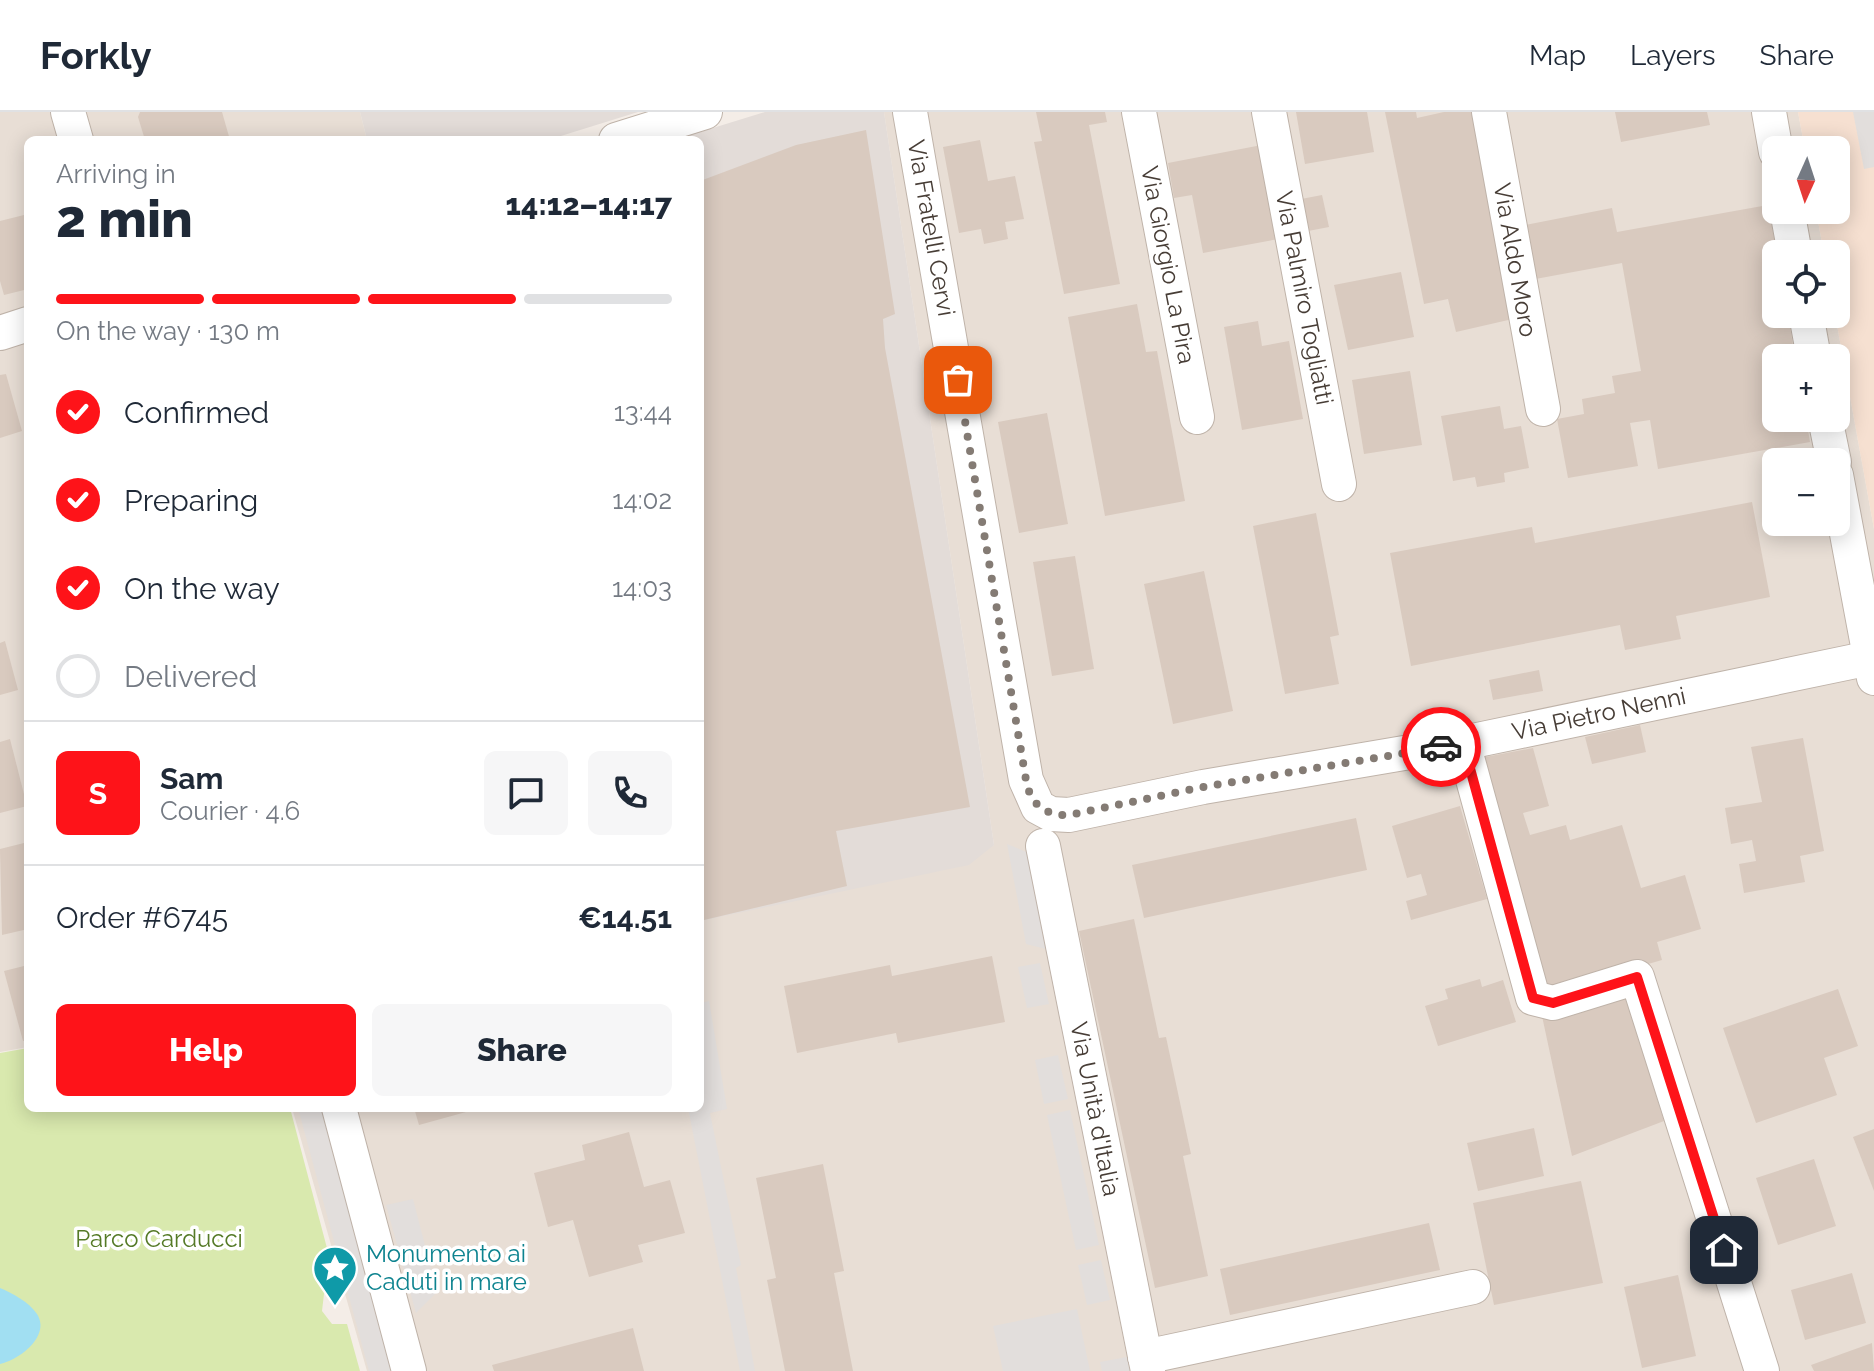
<!DOCTYPE html>
<html lang="en">
<head>
<meta charset="utf-8">
<style>
	body { margin:0; font-family:Raleway,sans-serif; background:#f6f6f7; color:#1f2937; height:100vh; display:flex; flex-direction:column; font-size:30px; white-space:nowrap }
	* { box-sizing:border-box; margin:0 }
	p { font-size:26px; color:#747a83 }
	.icon { flex:none; width:44px; height:44px; fill:none; stroke:currentColor; stroke-width:2; stroke-linecap:round; stroke-linejoin:round }
	.map { position:relative; flex:1; overflow:hidden }
	.panel { position:absolute; left:24px; top:24px; width:680px; height:976px; display:flex; flex-direction:column; background:#fff; border-radius:12px; box-shadow:0 4px 20px #0003 }
	.panel>* { flex:none }
	.needle { width:52px; rotate:183deg }
	.tools { position:absolute; left:1762px; top:24px; display:grid; gap:16px }
	.tools a { display:grid; place-items:center; width:88px; height:88px; border-radius:12px; background:#fff; box-shadow:0 4px 20px #0003; font-size:40px }
	.pin { position:absolute; display:grid; place-items:center; width:68px; height:68px; color:#fff; margin:-34px; border-radius:16px; box-shadow:0 4px 12px #0006 }
	.courier { position:absolute; display:grid; place-items:center; width:80px; height:80px; margin:-40px; border:6px solid #fe1319; border-radius:50%; background:#fff; color:#222; box-shadow:0 2px 10px #0007 }
	.headline em { font-style:normal; font-weight:800 }
	.headline div { display:flex; flex-direction:column-reverse }
	.headline { display:flex; align-items:center; justify-content:space-between; height:136px; padding:0 32px }
	h1 { font-size:52px; font-weight:800; line-height:60px }
	.bar { display:grid; grid-template-columns:repeat(4,1fr); gap:12px 8px; align-content:center; height:96px; padding:0 32px }
	.bar i { height:10px; border-radius:6px; background:#e0e1e3 }
	.bar .on { background:#fe1319 }
	.bar p { grid-column:span 4 }
	.line { display:flex; align-items:center; gap:20px; padding:0 32px; border-top:2px solid #e0e1e3 }
	.line div { flex:1 }
	.round { display:grid; place-items:center; flex:none; width:84px; height:84px; border-radius:12px; background:#f6f6f7 }
	ol { padding:0 32px; list-style:none }
	li { display:flex; align-items:center; gap:24px; height:88px }
	li p { margin-inline-start:auto }
	li .icon { padding:8px; border-radius:50%; background:#fe1319; color:#fff; stroke-width:4 }
	li:last-child { color:#747a83 }
	li i { width:44px; height:44px; border:4px solid #e0e1e3; border-radius:50% }
	.primary-button { display:flex; gap:16px; margin-top:auto; padding:16px 32px }
	.primary-button a { flex:1; height:92px; border-radius:12px; background:#fe1319; color:#fff; font-size:32px; font-weight:800; line-height:92px; text-align:center }
	.primary-button a+a { background:#f6f6f7; color:#1f2937 }
	header { display:flex; align-items:center; gap:48px; box-sizing:border-box; height:112px; padding:0 40px; background:#fff; border-bottom:2px solid #e0e1e3 }
	header strong { font-size:38px }
	nav { display:flex; gap:44px; margin-inline-start:auto; font-size:28px }
	.map>svg:first-child { display:block }
</style>
</head>
<body>
<header>
<strong>Forkly</strong>
<nav><a>Map</a><a>Layers</a><a>Share</a></nav>
</header>
<div class="map">
<svg width="1874" height="1259" viewBox="0 0 1874 1259">
	<rect width="100%" height="100%" fill="#f4ede7"/>
	<g fill="#e8ded5" fill-rule="evenodd">
		<polygon points="0,0 360,0 367,28 28,28 28,935 0,940"/>
		<path d="M884,0H1798L1805,38H1776V98H1816L1824,142H1776V202H1835L1874,417V1259H367L292,996H700V809L994,733ZM1776,246H1836V306H1776ZM1776,350H1836V410H1776Z"/>
	</g>
	<polygon fill="#f6e0d1" points="1798,0 1874,0 1874,417 1835,202 1836,142 1824,142 1816,98 1836,98 1836,38 1805,38"/>
	<g fill="#e3dcd8">
		<polygon points="360,0 638,0 548,28 367,28"/>
		<polygon points="765,0 884,0 994,733 969,753 700,809 700,28 674,28"/>
	</g>
	<polygon fill="#d9e9ae" points="28,936 28,996 290,996 337,1174 324,1182 322,1199 332,1212 347,1212 360,1259 0,1259 0,941"/>
	<g fill="#e2dedc">
		<polygon points="1853,0 1874,0 1874,55 1864,57"/>
		<polygon points="1007,732 1031,742 1050,838 1026,832"/>
		<polygon points="1040,851 1049,892 1027,896 1018,855"/>
		<polygon points="709,889 727,997 710,1001 741,1153 736,1156 755,1259 740,1259 688,996 700,996 700,891"/>
		<polygon points="1058,943 1068,987 1044,992 1035,948"/>
		<polygon points="298,996 322,996 393,1259 369,1259"/>
		<polygon points="1070,998 1099,1133 1076,1138 1047,1003"/>
		<polygon points="413,1087 437,1180 416,1201 386,1093"/>
		<polygon points="1101,1148 1110,1188 1087,1193 1078,1153"/>
		<polygon points="1077,1197 1090,1259 1003,1259 993,1214"/>
		<polygon points="1127,1245 1130,1259 1102,1259 1100,1250"/>
	</g>
	<path fill="#a1dff2" d="M0,1176C12,1181 29,1190 37,1202C51,1224 19,1248 0,1252Z"/>
	<g fill="#d9cabf">
		<polygon points="140,0 222,0 230,28 145,28 138,5"/>
		<polygon points="1036,0 1105,0 1107,10 1089,13 1120,172 1064,182 1034,30 1042,29"/>
		<polygon points="1296,0 1367,0 1374,40 1305,52"/>
		<polygon points="1385,0 1416,0 1417,6 1444,0 1474,0 1517,206 1456,220 1448,187 1424,192"/>
		<polygon points="1615,0 1707,0 1710,13 1621,30"/>
		<polygon points="866,18 895,202 883,207 885,236 970,695 836,719 847,774 700,809 700,69 796,33"/>
		<polygon points="980,28 988,69 1015,64 1024,107 1005,110 1008,127 984,132 981,117 959,121 943,35"/>
		<polygon points="1267,32 1284,126 1203,141 1192,83 1174,86 1168,51"/>
		<polygon points="1322,83 1329,115 1303,120 1296,88"/>
		<polygon points="1768,93 1777,142 1776,202 1788,202 1795,246 1776,246 1776,306 1806,306 1810,330 1658,357 1650,308 1630,311 1638,354 1568,366 1557,307 1584,302 1582,287 1615,281 1612,264 1641,259 1622,151 1530,168 1520,114 1612,96 1617,120"/>
		<polygon points="28,102 28,177 4,183 0,169 0,109"/>
		<polygon points="1401,160 1414,225 1348,238 1334,173"/>
		<polygon points="1137,192 1146,240 1157,239 1185,389 1105,404 1068,205"/>
		<polygon points="1258,209 1262,234 1289,229 1303,307 1242,318 1224,215"/>
		<polygon points="1410,259 1422,333 1364,342 1352,268"/>
		<polygon points="6,262 22,319 0,326 0,263"/>
		<polygon points="1500,294 1504,317 1521,314 1529,356 1504,361 1505,370 1477,375 1475,365 1453,369 1441,304"/>
		<polygon points="1047,301 1068,412 1019,421 998,310"/>
		<polygon points="1752,390 1770,485 1676,504 1681,527 1625,538 1620,513 1411,554 1390,441 1532,415 1535,431"/>
		<polygon points="1316,401 1339,523 1330,525 1339,572 1285,582 1253,414"/>
		<polygon points="1075,444 1094,557 1052,564 1033,450"/>
		<polygon points="1204,459 1233,599 1173,612 1144,472"/>
		<polygon points="5,529 18,578 0,583 0,531"/>
		<polygon points="1539,558 1543,579 1493,588 1489,568"/>
		<polygon points="1640,613 1646,640 1592,652 1585,625"/>
		<polygon points="1803,626 1824,739 1800,744 1805,770 1744,781 1739,752 1756,749 1752,728 1731,732 1725,696 1762,690 1751,635"/>
		<polygon points="10,627 27,694 0,701 0,630"/>
		<polygon points="1533,636 1549,694 1523,701 1530,723 1566,713 1570,728 1622,713 1641,776 1685,763 1701,817 1657,830 1662,848 1561,877 1547,872 1480,646"/>
		<polygon points="1460,694 1487,787 1411,808 1406,789 1427,783 1421,762 1407,766 1392,714"/>
		<polygon points="1356,706 1367,758 1144,806 1132,753"/>
		<polygon points="28,730 28,817 2,823 0,737"/>
		<polygon points="1134,807 1159,926 1166,925 1191,1042 1183,1044 1208,1164 1155,1176 1079,819"/>
		<polygon points="992,844 1005,910 898,931 896,921 797,941 784,874 890,853 892,864"/>
		<polygon points="28,853 28,928 23,929 4,859"/>
		<polygon points="1480,867 1482,875 1503,868 1516,910 1438,934 1425,894 1448,887 1445,877"/>
		<polygon points="1838,877 1858,934 1824,946 1837,983 1756,1011 1723,916"/>
		<polygon points="1624,878 1664,1009 1572,1044 1542,904"/>
		<polygon points="414,996 465,996 466,1000 419,1013"/>
		<polygon points="1534,1016 1544,1064 1478,1079 1467,1031"/>
		<polygon points="1874,1017 1874,1079 1853,1025"/>
		<polygon points="629,1020 644,1075 670,1068 685,1121 638,1133 643,1150 589,1165 573,1108 548,1115 534,1061 585,1048 582,1033"/>
		<polygon points="1814,1047 1836,1114 1778,1133 1756,1066"/>
		<polygon points="823,1052 844,1159 834,1161 853,1259 785,1259 767,1168 776,1166 756,1066"/>
		<polygon points="1581,1069 1603,1171 1494,1193 1473,1091"/>
		<polygon points="1429,1111 1440,1158 1230,1203 1220,1157"/>
		<polygon points="1852,1161 1866,1211 1805,1228 1791,1178"/>
		<polygon points="1678,1163 1696,1244 1642,1256 1624,1175"/>
		<polygon points="633,1216 644,1259 494,1259 492,1253"/>
		<polygon points="1872,1231 1874,1259 1814,1259 1811,1253"/>
	</g>
	<g fill="none" stroke-linecap="round" stroke-linejoin="round">
		<g stroke="#bfb3a9" stroke-width="36">
			<g id="minor">
				<polyline points="68,0 76,28"/>
				<polyline points="910,0 1026,668 1038,695 1051,702 1069,703 1203,675 1463,631 1870,546"/>
				<polyline points="1139,0 1197,305"/>
				<polyline points="1269,0 1339,372"/>
				<polyline points="1489,0 1543,297"/>
				<polyline points="1769,0 1776,40"/>
				<polyline points="616,28 705,0"/>
				<polyline points="1787,98 1795,142"/>
				<polyline points="1806,202 1814,246"/>
				<polyline points="0,221 28,212"/>
				<polyline points="1825,306 1834,350"/>
				<polyline points="1836,363 1874,566"/>
				<polyline points="1463,631 1533,886 1553,891 1637,865 1762,1259"/>
				<polyline points="1043,734 1148,1259"/>
				<polyline points="339,996 409,1259"/>
				<polyline points="1145,1245 1473,1175"/>
			</g>
		</g>
		<use href="#minor" stroke="#fff" stroke-width="34"/>
	</g>
	<g fill="none" stroke-linecap="round" stroke-linejoin="round">
		<path stroke="#847b74" stroke-width="8" stroke-dasharray="0 14.4" d="M958,268L1026,668C1030,692 1045,704 1069,703L1203,675L1441,635"/>
		<polyline stroke="#fe1319" stroke-width="10" points="1441,635 1463,631 1533,886 1553,891 1637,865 1724,1138"/>
	</g>
	<defs>
		<g id="sight-pin" transform="scale(2.3)"><path d="M0 17L-7.5 6A9.5 9.5 0 1 1 7.5 6Z" fill="#0f9aa8" stroke="#fff"/><path d="M0-6L1.8-2.2L6-1.7L2.9 1.2L3.7 5.4L0 3.3L-3.7 5.4L-2.9 1.2L-6-1.7L-1.8-2.2Z" fill="#fff"/></g>
	</defs>
	<g fill-rule="evenodd">
		<use href="#sight-pin" x="335" y="1156"/>
	</g>
	<g text-anchor="middle" stroke-width="7" stroke-linejoin="round" paint-order="stroke">
		<g font-size="24" fill="#473d36" stroke="#fff">
			<text transform="translate(931 116) rotate(80)" y="8">Via Fratelli Cervi</text>
			<text transform="translate(1515 148) rotate(80)" y="8">Via Aldo Moro</text>
			<text transform="translate(1168 153) rotate(79)" y="8">Via Giorgio La Pira</text>
			<text transform="translate(1304 186) rotate(79)" y="8">Via Palmiro Togliatti</text>
			<text transform="translate(1599 602) rotate(-12)" y="8">Via Pietro Nenni</text>
			<text transform="translate(1095 997) rotate(79)" y="8">Via Unità d'Italia</text>
		</g>
		<g font-size="24" fill="#557a27" stroke="#fff">
			<text x="159" y="1135">Parco Carducci</text>
		</g>
		<g font-size="24" fill="#0d838f" stroke="#fff" text-anchor="start">
			<text x="366" y="1150">Monumento ai<tspan x="366" dy="28">Caduti in mare</tspan></text>
		</g>
	</g>
</svg>
<div class="tools">
<a><svg class="needle" viewBox="-14 -14 28 28"><path d="M0-13l5 13h-10z" fill="#e53935"/><path d="M0 13l5-13h-10z" fill="#747a83"/></svg></a>
<a><svg class="icon" aria-label="locate" viewBox="0 0 24 24"><circle cx="12" cy="12" r="6"/><path d="M12 2v4M12 18v4M2 12h4M18 12h4"/></svg></a>
<a>+</a>
<a>−</a>
</div>
<div class="pin" style="left:958px;top:268px;background:#ea580c"><svg class="icon" aria-label="bag" viewBox="0 0 24 24"><path d="M5 8h14l-1 12H6zM9 8a3 3 0 0 1 6 0"/></svg></div>
<div class="pin" style="left:1724px;top:1138px;background:#1f2937"><svg class="icon" aria-label="home" viewBox="0 0 24 24"><path d="M3 11l9-7 9 7M6 9v11h12V9"/></svg></div>
<div class="courier" style="left:1441px;top:635px"><svg class="icon" aria-label="car" viewBox="0 0 24 24"><path d="M5 17H2v-5l4-1 3-4h7l3 4 3 1v5h-3M9 17h6M6 11h13"/><circle cx="7" cy="17" r="2"/><circle cx="17" cy="17" r="2"/></svg></div>
<section class="panel">
<div class="headline"><div><h1>2 min</h1><p>Arriving in</p></div><em>14:12–14:17</em></div>
<div class="bar"><i class="on"></i><i class="on"></i><i class="on"></i><i></i><p>On the way · 130 m</p></div>
<ol>
<li><svg class="icon" aria-label="check" viewBox="0 0 24 24"><path d="M5 12l5 5 9-10"/></svg>Confirmed<p>13:44</p></li>
<li><svg class="icon" aria-label="check" viewBox="0 0 24 24"><path d="M5 12l5 5 9-10"/></svg>Preparing<p>14:02</p></li>
<li><svg class="icon" aria-label="check" viewBox="0 0 24 24"><path d="M5 12l5 5 9-10"/></svg>On the way<p>14:03</p></li>
<li><i></i>Delivered</li>
</ol>
<div class="line" style="height:144px"><b class="round" style="background:#fe1319;color:#fff">S</b><div><b>Sam</b><p>Courier · 4.6</p></div><a class="round"><svg class="icon" aria-label="chat" viewBox="0 0 24 24"><path d="M4 5h16v11H9l-5 4z"/></svg></a><a class="round"><svg class="icon" aria-label="phone" viewBox="0 0 24 24"><path d="M5 4h4l2 5-3 2q2 4 5 5l2-3 5 2v4C11 20 4 13 5 4z"/></svg></a></div>
<div class="line" style="height:104px"><div>Order #6745</div><b>€14.51</b></div>
<div class="primary-button"><a>Help</a><a>Share</a></div>
</section>
</div>
</body>
</html>
